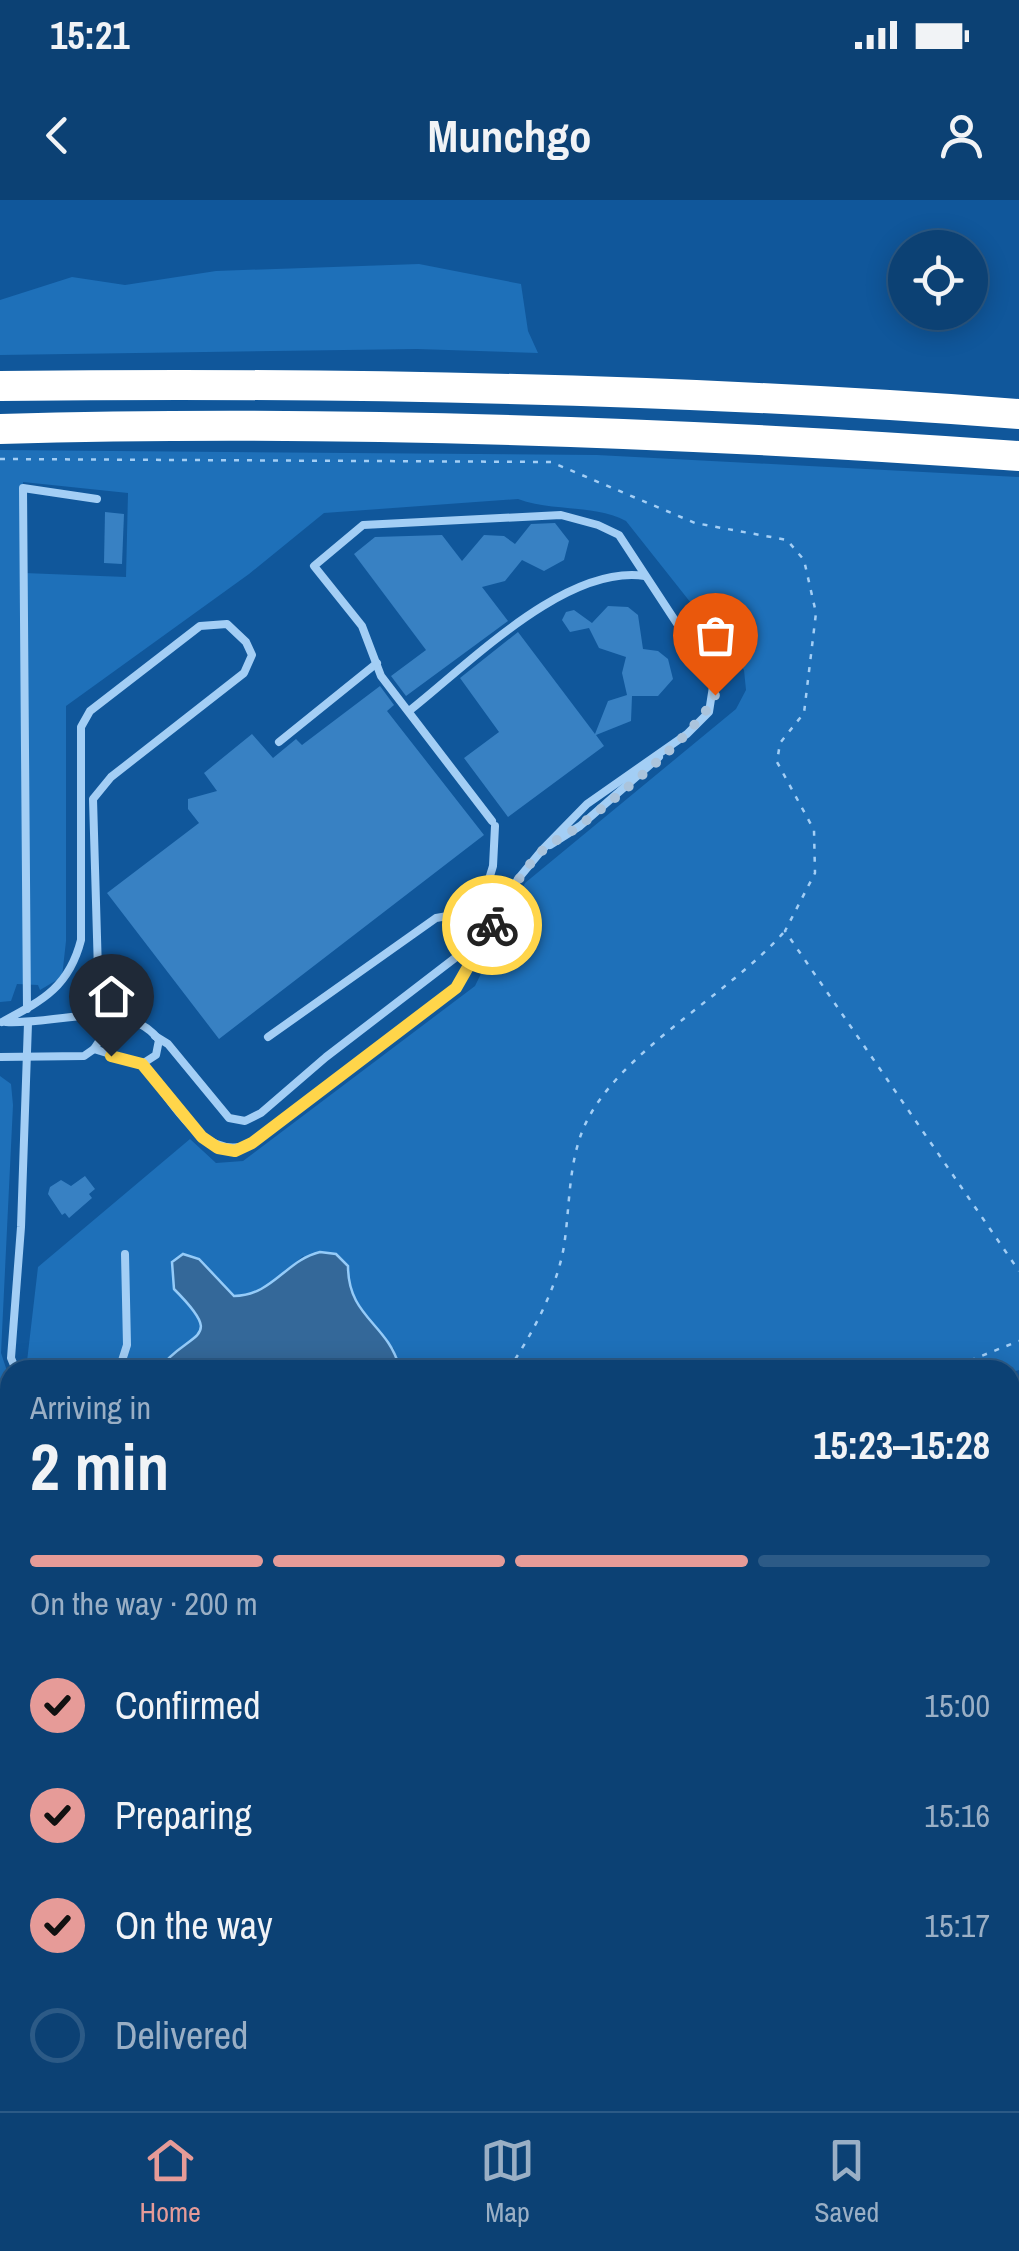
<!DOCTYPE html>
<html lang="en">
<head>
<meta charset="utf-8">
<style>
	body { margin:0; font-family:"Archivo Narrow",sans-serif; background:#154879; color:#f1f3f6; height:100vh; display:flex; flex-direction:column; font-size:38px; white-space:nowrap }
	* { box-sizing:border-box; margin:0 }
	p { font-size:32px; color:#9aafc5 }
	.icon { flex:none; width:55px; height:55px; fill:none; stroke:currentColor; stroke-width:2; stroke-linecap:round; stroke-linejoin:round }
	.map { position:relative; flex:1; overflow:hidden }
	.drawer { position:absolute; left:0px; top:1160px; width:1020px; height:752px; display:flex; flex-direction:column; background:#0c4174; border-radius:30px 30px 0 0; box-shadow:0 5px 25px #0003,0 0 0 2px #2c5a86 }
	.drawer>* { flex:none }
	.controls { position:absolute; left:888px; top:30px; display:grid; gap:20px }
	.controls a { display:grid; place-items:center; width:100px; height:100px; border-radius:50%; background:#0c4174; box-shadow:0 5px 25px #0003,0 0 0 2px #2c5a86; font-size:50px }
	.pin { position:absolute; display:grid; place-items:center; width:85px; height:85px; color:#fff; margin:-102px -42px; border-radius:50% 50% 50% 0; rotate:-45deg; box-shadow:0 0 10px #0007 }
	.pin .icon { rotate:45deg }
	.courier { position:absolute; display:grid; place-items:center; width:100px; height:100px; margin:-50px; border:8px solid #ffd54a; border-radius:50%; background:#fff; color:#222; box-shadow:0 2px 12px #0007 }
	.overview em { font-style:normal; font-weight:700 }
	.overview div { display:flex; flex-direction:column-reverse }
	.overview { display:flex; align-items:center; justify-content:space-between; height:170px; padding:0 30px }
	h1 { font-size:65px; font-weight:700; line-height:75px }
	.bar { display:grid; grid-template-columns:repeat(4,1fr); gap:15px 10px; align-content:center; height:120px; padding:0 30px }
	.bar i { height:12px; border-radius:8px; background:#2c5a86 }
	.bar .current { background:#e69b98 }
	.bar p { grid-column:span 4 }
	ol { padding:0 30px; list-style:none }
	li { display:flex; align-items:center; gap:30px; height:110px }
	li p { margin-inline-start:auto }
	li .icon { padding:10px; border-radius:50%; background:#e69b98; color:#111; stroke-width:4 }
	li:last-child { color:#9aafc5 }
	li i { width:55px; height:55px; border:5px solid #2c5a86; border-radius:50% }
	.status { display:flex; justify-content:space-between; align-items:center; height:70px; padding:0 50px; background:#0c4174; direction:ltr }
	.status svg { height:28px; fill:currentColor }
	header { display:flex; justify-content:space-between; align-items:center; height:130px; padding:0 30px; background:#0c4174; font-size:45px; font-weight:700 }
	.dock { display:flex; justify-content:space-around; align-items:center; height:140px; border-top:2px solid #2c5a86; background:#0c4174; font-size:28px; color:#9aafc5 }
	.dock a { display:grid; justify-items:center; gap:5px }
	.dock .current { color:#e69b98 }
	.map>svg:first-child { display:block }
</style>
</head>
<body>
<div class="status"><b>15:21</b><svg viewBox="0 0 49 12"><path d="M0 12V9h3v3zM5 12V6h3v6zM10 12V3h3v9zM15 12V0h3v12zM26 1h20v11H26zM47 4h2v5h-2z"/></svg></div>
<header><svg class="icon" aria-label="back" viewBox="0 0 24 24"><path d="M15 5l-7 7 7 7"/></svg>Munchgo<svg class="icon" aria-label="person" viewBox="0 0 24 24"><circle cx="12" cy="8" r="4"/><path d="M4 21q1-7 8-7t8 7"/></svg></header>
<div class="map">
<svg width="1019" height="1911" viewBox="0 0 1019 1911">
	<rect width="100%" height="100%" fill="#10579b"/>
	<g fill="#1e70b9" fill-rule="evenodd">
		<polygon points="419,64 521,84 528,131 538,153 417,149 0,155 0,100 72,77 125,85 216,71"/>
		<path d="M0,250L597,255L1019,277V1170L1010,1173L395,1170L399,1165L394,1149L356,1106L348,1086L303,1056L261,1093L234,1096L199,1059L174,1089C228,1143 189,1129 158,1170H26L38,1067L190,939L216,963L243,961L475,786L525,683L736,509L746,490L744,470L626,321C594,304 553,312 518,299L324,313L249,374L66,506V741L62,777L40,790L38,785L17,784L11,801L0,802ZM23,282L128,293L126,377L24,373Z"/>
		<polygon points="0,876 11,884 13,905 1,1153 10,1180 10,1300 0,1256"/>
		<polygon points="1019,1201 1019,1248 1010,1253 1010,1204"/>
		<polygon points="1019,1305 1019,1604 1010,1594 1010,1309"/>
		<polygon points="0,1386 10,1422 10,1902 131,1903 131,1911 0,1911"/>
	</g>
	<path fill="#346899" stroke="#95cbf8" stroke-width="2.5" d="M320,1052L336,1054L348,1066C348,1117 387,1123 399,1166L395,1170H339L320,1165L293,1170H158C189,1129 228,1143 174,1089L172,1062L183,1054L199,1059L234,1096C272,1096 286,1060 320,1052Z"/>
	<g fill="#3881c3">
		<polygon points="105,312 124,314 122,364 104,363"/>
		<polygon points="555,323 569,341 564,360 544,371 522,360 505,381 482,387 508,421 406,496 391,476 426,450 354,354 375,337 442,335 462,361 484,335 504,336 515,344 531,324"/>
		<polygon points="608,406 628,407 638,415 643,449 658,451 668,459 673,479 658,496 632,496 631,521 596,535 604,546 508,617 464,558 499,532 460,478 518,432 595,534 608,501 627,495 622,473 626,457 599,448 589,428 570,432 562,420 566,412 574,410 592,423"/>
		<polygon points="380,486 394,505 387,511 484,635 219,839 107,693 199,623 188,609 188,599 217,591 204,573 252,534 273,558 296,539 302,545"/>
		<polygon points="85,976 95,989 89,994 92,998 69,1018 65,1013 62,1015 48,994 50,987 61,980 71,986"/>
	</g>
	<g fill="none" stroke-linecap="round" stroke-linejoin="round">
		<g stroke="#a3cef5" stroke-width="2.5" stroke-dasharray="5 8" stroke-linecap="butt">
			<polyline points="0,259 551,262 695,323 787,340 804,360 816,413 804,513 780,543 777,562 814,630 815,673 785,731 1019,1071"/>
			<path d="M508,1170C532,1135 557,1088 564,1046C570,1007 568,964 584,927C617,852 728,796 784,732"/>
			<polyline points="946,1170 1019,1141"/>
			<polyline points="0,1613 10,1609"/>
			<polyline points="109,1903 111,1911"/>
		</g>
		<g stroke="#a3cef5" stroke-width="8">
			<path d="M409,511C470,463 566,364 645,376"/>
			<polyline points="279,542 377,463"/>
			<polyline points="550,645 580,626 659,557"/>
			<polyline points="27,809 23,288 97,299"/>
			<path d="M2,822C43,800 69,787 81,740V527L90,511L200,426L227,424L246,442L252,455L244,473L111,577L93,599L100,840L94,849"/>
			<polyline points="155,836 168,844 229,918 245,921 261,913 326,857 468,748 493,666 495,626"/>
			<polyline points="268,837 436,718 459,714 473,734 484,739"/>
			<path d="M0,857L84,856L94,849L142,864L156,855L159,840C125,796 54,825 6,822"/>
			<path d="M142,864C170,896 203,966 252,943L456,788L518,679L542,650L587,604L687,534L709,512L714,480L619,335L598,325L561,315L363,325L314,366L362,426L381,476L492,621"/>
			<polyline points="16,1170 11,1158 21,1027 28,823"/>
			<polyline points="119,1170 127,1145 125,1054"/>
		</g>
		<g stroke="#a3cef5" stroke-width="10">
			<polyline points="0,1386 10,1422"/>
			<polyline points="1010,1641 1014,1645 1010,1649"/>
			<polyline points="1010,1756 1019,1768"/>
			<polyline points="149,1902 152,1911"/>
			<polyline points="653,1902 661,1911"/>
			<polyline points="958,1902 965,1911"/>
			<polyline points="211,1907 225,1911"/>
			<polyline points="704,1911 714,1902"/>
		</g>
		<g stroke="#fff" stroke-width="30">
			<path d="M0,186C340,182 680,188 1019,214"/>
			<path d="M0,229C340,219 680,232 1019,256"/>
		</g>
		<g stroke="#fff" stroke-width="9">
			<g id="rail">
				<polyline points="1010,1187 1019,1183"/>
				<polyline points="0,1556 10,1553"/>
			</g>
		</g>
		<use href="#rail" stroke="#10579b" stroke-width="5" stroke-dasharray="15" stroke-linecap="butt"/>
	</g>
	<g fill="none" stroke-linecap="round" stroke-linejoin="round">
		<path stroke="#abc4dc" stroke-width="10" stroke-dasharray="0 18" d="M492,725C506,700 519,675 539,654C551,641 570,634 583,623C615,599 703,528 715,495"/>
		<polyline stroke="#ffd54a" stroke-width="12" points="111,856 142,864 202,937 218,948 235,951 252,943 456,788 492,725"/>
	</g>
</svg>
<div class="controls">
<a><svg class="icon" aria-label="locate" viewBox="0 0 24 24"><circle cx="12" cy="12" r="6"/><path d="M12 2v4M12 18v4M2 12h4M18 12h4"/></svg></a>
</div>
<div class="pin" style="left:715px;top:495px;background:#ea580c"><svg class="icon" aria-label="bag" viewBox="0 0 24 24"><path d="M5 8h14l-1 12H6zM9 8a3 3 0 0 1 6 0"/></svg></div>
<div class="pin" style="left:111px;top:856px;background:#1f2937"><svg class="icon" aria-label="home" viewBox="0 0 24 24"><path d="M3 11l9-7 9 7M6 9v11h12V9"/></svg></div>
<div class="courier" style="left:492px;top:725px"><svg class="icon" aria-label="bike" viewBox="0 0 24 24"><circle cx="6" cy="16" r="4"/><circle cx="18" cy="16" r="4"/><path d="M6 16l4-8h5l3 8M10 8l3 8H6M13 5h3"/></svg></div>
<section class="drawer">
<div class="overview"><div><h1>2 min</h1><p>Arriving in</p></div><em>15:23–15:28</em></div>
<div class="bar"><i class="current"></i><i class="current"></i><i class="current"></i><i></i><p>On the way · 200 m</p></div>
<ol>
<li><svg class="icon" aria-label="check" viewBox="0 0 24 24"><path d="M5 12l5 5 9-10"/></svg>Confirmed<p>15:00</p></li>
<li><svg class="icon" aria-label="check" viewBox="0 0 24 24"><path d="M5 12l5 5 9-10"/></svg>Preparing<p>15:16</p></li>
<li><svg class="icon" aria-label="check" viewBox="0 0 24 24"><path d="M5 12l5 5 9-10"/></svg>On the way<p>15:17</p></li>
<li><i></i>Delivered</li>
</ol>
</section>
</div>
<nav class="dock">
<a class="current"><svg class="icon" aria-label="home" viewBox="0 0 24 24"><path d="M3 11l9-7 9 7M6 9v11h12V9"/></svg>Home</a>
<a><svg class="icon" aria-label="map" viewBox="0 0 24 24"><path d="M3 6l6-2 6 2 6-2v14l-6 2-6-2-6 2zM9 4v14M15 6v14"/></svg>Map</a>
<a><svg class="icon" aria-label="saved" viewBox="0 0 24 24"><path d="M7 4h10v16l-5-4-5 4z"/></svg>Saved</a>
</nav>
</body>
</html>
